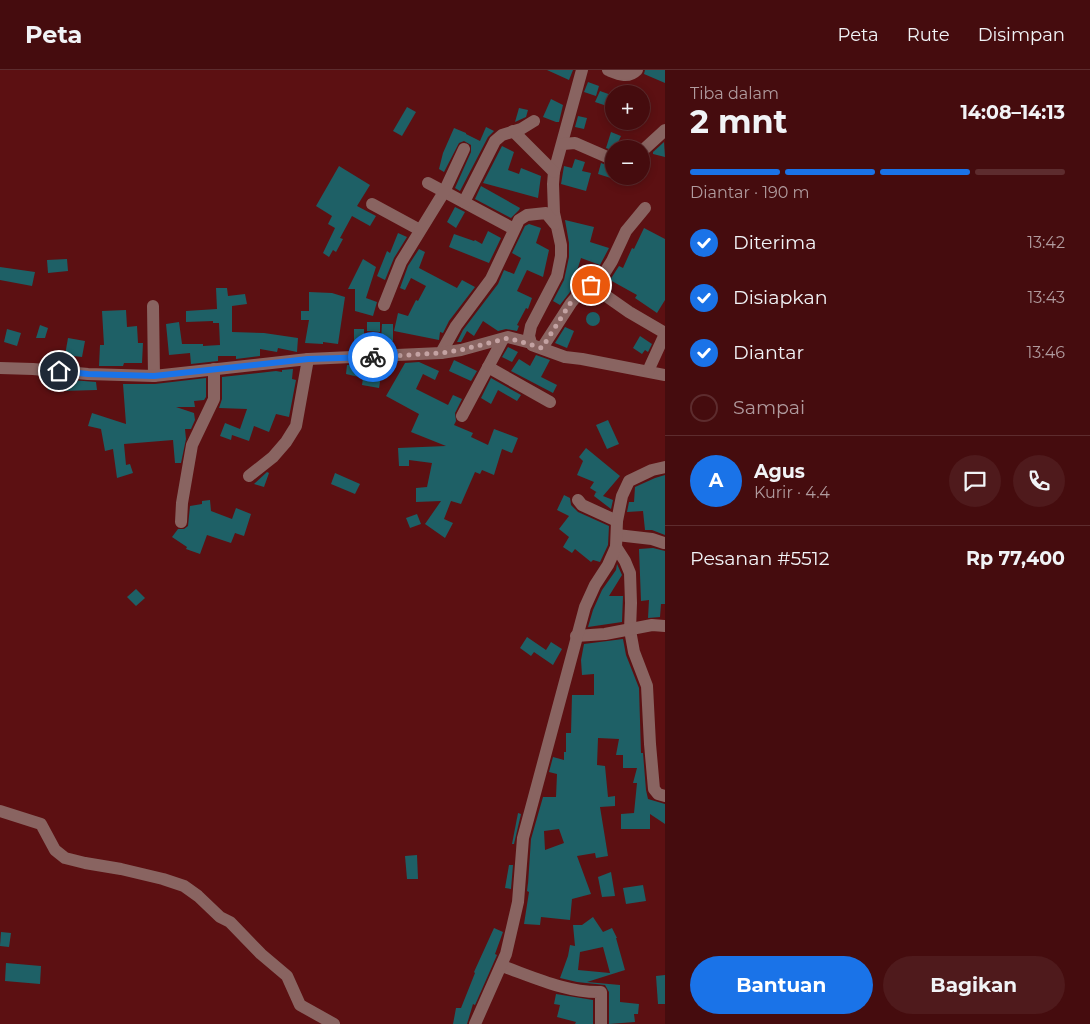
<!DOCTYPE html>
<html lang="id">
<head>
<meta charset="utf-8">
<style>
	body { margin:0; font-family:Montserrat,sans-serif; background:#4f1a1c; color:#f1f3f6; height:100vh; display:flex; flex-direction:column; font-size:19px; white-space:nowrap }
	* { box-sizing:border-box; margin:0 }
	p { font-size:16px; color:#b09b9e }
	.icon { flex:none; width:28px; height:28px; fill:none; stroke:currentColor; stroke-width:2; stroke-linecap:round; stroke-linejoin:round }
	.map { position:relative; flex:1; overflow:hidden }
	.side { display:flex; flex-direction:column; background:#450c0e; width:425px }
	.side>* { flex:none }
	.buttons { position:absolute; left:605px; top:15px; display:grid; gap:10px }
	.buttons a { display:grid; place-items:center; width:45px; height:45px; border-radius:50%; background:#450c0e; box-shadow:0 2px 8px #0003,0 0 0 1px #5d2c2e; font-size:25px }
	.pin { position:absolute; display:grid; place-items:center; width:42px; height:42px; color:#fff; margin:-21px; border:2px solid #fff; border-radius:50%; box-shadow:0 1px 5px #0007 }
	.courier { position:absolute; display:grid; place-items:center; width:50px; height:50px; margin:-25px; border:4px solid #1a73e8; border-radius:50%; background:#fff; color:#222; box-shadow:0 1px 6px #0007 }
	.summary em { font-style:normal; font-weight:700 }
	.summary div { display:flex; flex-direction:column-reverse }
	.summary { display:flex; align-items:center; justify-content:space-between; height:85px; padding:0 25px }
	h1 { font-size:32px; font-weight:700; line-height:38px }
	.bar { display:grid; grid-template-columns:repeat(4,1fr); gap:8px 5px; align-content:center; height:60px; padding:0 25px }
	.bar i { height:6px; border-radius:4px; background:#5d2c2e }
	.bar .active { background:#1a73e8 }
	.bar p { grid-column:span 4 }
	.line { display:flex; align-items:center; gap:12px; padding:0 25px; border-top:1px solid #5d2c2e }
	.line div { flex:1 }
	.round { display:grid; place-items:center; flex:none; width:52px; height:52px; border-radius:26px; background:#4f1a1c }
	ol { padding:0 25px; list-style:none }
	li { display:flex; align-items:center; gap:15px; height:55px }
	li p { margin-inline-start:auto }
	li .icon { padding:5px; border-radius:50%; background:#1a73e8; color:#fff; stroke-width:4 }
	li:last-child { color:#b09b9e }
	li i { width:28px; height:28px; border:2px solid #5d2c2e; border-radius:50% }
	.cta { display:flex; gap:10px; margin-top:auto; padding:10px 25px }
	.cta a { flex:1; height:58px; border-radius:30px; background:#1a73e8; color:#fff; font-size:20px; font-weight:700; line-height:58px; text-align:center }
	.cta a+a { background:#4f1a1c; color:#f1f3f6 }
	header { display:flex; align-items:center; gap:30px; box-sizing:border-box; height:70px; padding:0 25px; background:#450c0e; border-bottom:1px solid #5d2c2e }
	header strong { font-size:24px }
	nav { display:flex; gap:28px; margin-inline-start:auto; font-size:18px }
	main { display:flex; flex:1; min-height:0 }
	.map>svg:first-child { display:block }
</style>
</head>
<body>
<header>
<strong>Peta</strong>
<nav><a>Peta</a><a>Rute</a><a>Disimpan</a></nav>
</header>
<main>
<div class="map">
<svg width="665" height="954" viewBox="0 0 665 954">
	<rect width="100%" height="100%" fill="#5c1012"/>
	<g fill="#1e6066" fill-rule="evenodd">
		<polygon points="547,0 573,0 569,10"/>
		<polygon points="645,0 665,0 665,13 644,4"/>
		<polygon points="588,12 599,16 596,26 584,22"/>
		<polygon points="600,21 614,26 610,37 595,32"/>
		<polygon points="551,29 563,35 559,52 556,52 543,47"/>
		<polygon points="407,37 416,42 402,66 393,61"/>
		<polygon points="519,38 528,40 526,47 515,52"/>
		<polygon points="578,46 587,48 584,59 575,57"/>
		<polygon points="486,57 494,61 488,67 460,121 455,118 471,82 471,75 464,71 459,73 444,102 439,99 443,83 454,58 466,63 466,64 480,71"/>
		<polygon points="611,62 621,66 614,81 606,78"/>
		<polygon points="664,72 665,87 653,84 653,82"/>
		<polygon points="502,76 514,82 508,100 519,104 521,98 541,106 538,128 483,113"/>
		<polygon points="575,89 585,92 582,101 591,103 586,121 561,114 564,96 572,98"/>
		<polygon points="601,93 614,98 614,109 598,104"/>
		<polygon points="339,96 370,115 357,136 376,146 370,156 352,146 340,168 343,169 336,182 333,180 329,187 323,183 335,158 328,154 332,146 316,136"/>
		<polygon points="481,116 520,138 519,140 511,148 475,129"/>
		<polygon points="455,137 465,142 456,158 447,152"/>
		<polygon points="565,150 594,157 590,172 609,178 600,195 581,188 572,217 573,218 560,235 553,231 564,210 569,187 569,173"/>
		<polygon points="529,154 541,158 536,173 549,180 543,207 527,200 517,221 532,228 528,239 526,238 517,255 519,256 517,261 506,259 498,261 483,251 474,266 467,261 461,272 457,272 463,260 498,214 504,200 514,204 521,188 512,183 525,156"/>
		<polygon points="644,158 665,169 665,230 657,243 635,228 637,225 610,210 619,196 623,198 632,178 634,179"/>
		<polygon points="488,161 501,168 489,193 449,177 454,164 474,171 475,170 482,174"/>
		<polygon points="398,163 407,167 394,188 385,210 377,206 387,181 390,183"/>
		<polygon points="419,179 425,182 419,198 457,218 462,210 475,217 449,251 443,263 440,262 439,270 394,261 398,243 408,246 416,230 418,231 426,216 411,208 405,220 400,218 408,196"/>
		<polygon points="67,189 68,201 48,203 47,190"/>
		<polygon points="363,189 376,197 366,228 377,232 373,246 355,241 355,219 348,219"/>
		<polygon points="0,197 35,202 32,216 0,210"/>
		<polygon points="216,218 227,218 228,226 245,224 247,234 232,236 232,262 264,263 298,268 297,282 278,278 277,282 260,279 260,286 236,289 236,286 218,286 218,291 191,294 190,283 169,285 166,254 179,252 182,274 203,274 203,276 220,275 219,253 213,253 213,251 186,252 186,241 217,239"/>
		<polygon points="309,222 332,223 345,227 338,274 323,272 323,274 305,273 309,250 301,250 301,241 309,241"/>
		<polygon points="126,240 127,257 137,256 138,273 143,273 142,293 124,293 123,296 99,296 100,275 104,275 102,241"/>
		<circle cx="593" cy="249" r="7"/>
		<polygon points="367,252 380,252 380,262 367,261"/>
		<polygon points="382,254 393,254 393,271 381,271"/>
		<polygon points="40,255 48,258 45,268 36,268"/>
		<polygon points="565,257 574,261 567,278 555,273"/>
		<polygon points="7,259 21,263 17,276 4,272"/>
		<polygon points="354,259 364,259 364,275 354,274"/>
		<polygon points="640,266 652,274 648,282 645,280 642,284 633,278"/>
		<polygon points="68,268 85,271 82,287 65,285"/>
		<polygon points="508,277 518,282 512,292 502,287"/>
		<polygon points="536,285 550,290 541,307 557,315 553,323 511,301 519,289 530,296"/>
		<polygon points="454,290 477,301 471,311 449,301"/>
		<polygon points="419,292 439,301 435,310 423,304 416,319 448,335 453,325 462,329 455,343 456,351 454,355 473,363 471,367 488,375 494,359 518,368 512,383 502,379 494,405 482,400 480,404 475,402 461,434 451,431 444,449 453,453 445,468 425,454 441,431 416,432 416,418 427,417 432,393 409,390 409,396 399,396 398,378 446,376 411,362 419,344 386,326 405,293"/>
		<polygon points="383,294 379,318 362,315 363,308 346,304 347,295"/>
		<polygon points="293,299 292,309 296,310 289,347 276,344 269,362 254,356 249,371 232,365 231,370 220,366 225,353 240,359 247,339 219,338 222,329 222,307 276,301 282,302 282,300"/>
		<polygon points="47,308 96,312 97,320 61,321 61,319 48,320"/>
		<polygon points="206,308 206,327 204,330 194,331 195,337 176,337 194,343 195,350 191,359 185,359 186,369 181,393 175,393 173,370 124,374 126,395 130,394 133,403 117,408 113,379 105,381 101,359 88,356 92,343 126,354 123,314 155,314"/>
		<polygon points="491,308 521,325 517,331 498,320 491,334 481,328"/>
		<polygon points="608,350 619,374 607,379 596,355"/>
		<polygon points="586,378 620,406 603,426 613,430 611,439 594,426 596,422 598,423 590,418 594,412 577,405 583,391 579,387"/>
		<polygon points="267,402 269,403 264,417 254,414"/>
		<polygon points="335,403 360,414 355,424 331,414"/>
		<polygon points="665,405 665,465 652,460 645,460 643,441 627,442 629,432 634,432 635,417 655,408"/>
		<polygon points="564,425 570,428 571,435 578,442 609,456 608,475 600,492 593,490 591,492 575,479 572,483 563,477 569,467 559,459 569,446 557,440"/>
		<polygon points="210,430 211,441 232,449 236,438 251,444 244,466 235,463 231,473 207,465 200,484 186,479 187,477 172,467 178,459 184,459 188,456 190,436 202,434 202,431"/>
		<polygon points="417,444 421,454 410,458 406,448"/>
		<polygon points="653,478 665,481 665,534 661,534 660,547 648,548 649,530 641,531 639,479"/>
		<polygon points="617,494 622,505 609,526 623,526 622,552 588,557 593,540 602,520 616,500"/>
		<polygon points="136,519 145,528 136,536 127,527"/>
		<polygon points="527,567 546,580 551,572 562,579 553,595 534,582 531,586 520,578"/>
		<path d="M623,569L626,585L639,618L641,683H643L646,720L648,729L665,734V754L650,744V759H621V744L634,743L637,713H633L637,698H623V685H616L619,669L598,668L597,695L605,696L608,727L615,726V736L600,737L608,786L596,788L595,783L577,786L591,824L572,829L570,850L541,847L540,855L524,854L529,822L527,821L528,813V814L531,769L543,727H556L557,704L549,702L553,687L564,690V682H566V663H571L572,625H594V604L582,605L581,590L584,574ZM559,759L564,773L545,780L544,761Z"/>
		<polygon points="518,743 521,744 514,774 512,774"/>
		<polygon points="417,785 418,809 407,809 405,786"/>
		<polygon points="509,795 513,795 511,819 505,818"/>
		<polygon points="611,802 615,826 602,827 598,807"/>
		<polygon points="643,815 646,831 626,834 623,818"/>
		<path d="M593,847L603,862L612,858L617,868H616L625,900L587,912L620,915V932L639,934L638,944H634L635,952L609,954V922L605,915L577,912L560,908L568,886L570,875L575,876L573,855H582ZM603,877L610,903L578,900L580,882Z"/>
		<polygon points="494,858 503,862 495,884 497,885 475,935 473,934 467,954 453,954 456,938 461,938 475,903 474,902"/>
		<polygon points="1,862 11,863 9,877 0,876"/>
		<polygon points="6,893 41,896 40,914 5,911"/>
		<polygon points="665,905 665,934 658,934 656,906"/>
		<polygon points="556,924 593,930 593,954 575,954 576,952 557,947 560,935 554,934"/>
	</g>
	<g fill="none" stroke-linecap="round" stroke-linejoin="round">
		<g stroke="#896461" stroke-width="12">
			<polyline points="582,0 554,102 553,114 554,143 561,175 561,186 557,206 531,256 529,266 531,273 532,275 565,287 582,289 665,305"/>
			<path d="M608,0C618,4 628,9 637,0"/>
			<polyline points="513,61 554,102"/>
			<polyline points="563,74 575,73 614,90"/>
			<polyline points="641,82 665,60"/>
			<polyline points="428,113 514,159"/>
			<polyline points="464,132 495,71 502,65 521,59 534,51"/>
			<polyline points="372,134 420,160"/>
			<polyline points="595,218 612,191 626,161 645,138"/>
			<polyline points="384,235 401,192 444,122 464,79"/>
			<polyline points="153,236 154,306"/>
			<polyline points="542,278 571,233 587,214 592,216 629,242 665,263"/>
			<polyline points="441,283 456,256 491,209 519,150 527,145 546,143 555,154"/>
			<polyline points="488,297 550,332"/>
			<polyline points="0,298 33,299 88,304 154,306 308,289 441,283 461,280 508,267 531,273"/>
			<polyline points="648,301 665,264"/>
			<polyline points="462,346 503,269"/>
			<polyline points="249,406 273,387 286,372 296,356 308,289"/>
			<polyline points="578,430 582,435 617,451"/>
			<polyline points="181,452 182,433 192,375 214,329 214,299"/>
			<polyline points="617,465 652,469 664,473"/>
			<polyline points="616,477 625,491 630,503 631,533 630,560 634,582 647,616 650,674 654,719 658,724 665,726"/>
			<polyline points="576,566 605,564 652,555 665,556"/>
			<polyline points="0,741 41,754 55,780 65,788 85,793 121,799 163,809 184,816 198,826 220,847 230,852 261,884 287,906 300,935 334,954"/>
			<path d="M502,896C533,907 567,923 601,922V954"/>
			<polyline points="475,954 506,884 518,832 523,768 585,537 595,515 608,495 616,477 617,451 622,426 629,411 652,400 665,397"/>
		</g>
	</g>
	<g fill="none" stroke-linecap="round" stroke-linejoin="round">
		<polyline stroke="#c3a2a2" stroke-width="5" stroke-dasharray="0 9" points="373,287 441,283 461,280 508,268 542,278 571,232 587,214 591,215"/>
		<polyline stroke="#1a73e8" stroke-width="6" points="59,301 88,304 154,306 308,289 373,287"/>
	</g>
</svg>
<div class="buttons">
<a>+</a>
<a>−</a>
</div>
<div class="pin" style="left:591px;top:215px;background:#ea580c"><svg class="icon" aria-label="bag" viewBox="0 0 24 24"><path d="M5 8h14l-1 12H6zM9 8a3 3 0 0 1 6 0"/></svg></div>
<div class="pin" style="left:59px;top:301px;background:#1f2937"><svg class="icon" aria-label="home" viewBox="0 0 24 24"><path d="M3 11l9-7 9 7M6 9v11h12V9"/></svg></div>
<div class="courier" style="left:373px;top:287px"><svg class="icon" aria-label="bike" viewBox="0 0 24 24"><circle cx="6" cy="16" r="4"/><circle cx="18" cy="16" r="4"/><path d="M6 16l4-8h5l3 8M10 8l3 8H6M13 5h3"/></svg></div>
</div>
<section class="side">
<div class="summary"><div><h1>2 mnt</h1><p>Tiba dalam</p></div><em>14:08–14:13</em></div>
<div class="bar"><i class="active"></i><i class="active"></i><i class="active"></i><i></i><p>Diantar · 190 m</p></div>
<ol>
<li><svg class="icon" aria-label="check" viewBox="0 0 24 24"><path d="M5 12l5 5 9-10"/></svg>Diterima<p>13:42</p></li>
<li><svg class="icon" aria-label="check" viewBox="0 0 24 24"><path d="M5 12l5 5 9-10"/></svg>Disiapkan<p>13:43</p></li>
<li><svg class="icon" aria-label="check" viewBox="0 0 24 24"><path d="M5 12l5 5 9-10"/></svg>Diantar<p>13:46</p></li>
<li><i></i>Sampai</li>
</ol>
<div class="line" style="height:90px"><b class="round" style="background:#1a73e8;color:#fff">A</b><div><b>Agus</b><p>Kurir · 4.4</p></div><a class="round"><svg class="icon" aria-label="chat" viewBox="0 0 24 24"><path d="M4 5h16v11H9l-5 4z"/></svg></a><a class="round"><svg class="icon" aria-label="phone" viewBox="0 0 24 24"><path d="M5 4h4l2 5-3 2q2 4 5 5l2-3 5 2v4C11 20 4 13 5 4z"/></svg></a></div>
<div class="line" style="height:65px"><div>Pesanan #5512</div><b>Rp 77,400</b></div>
<div class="cta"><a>Bantuan</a><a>Bagikan</a></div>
</section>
</main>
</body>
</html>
